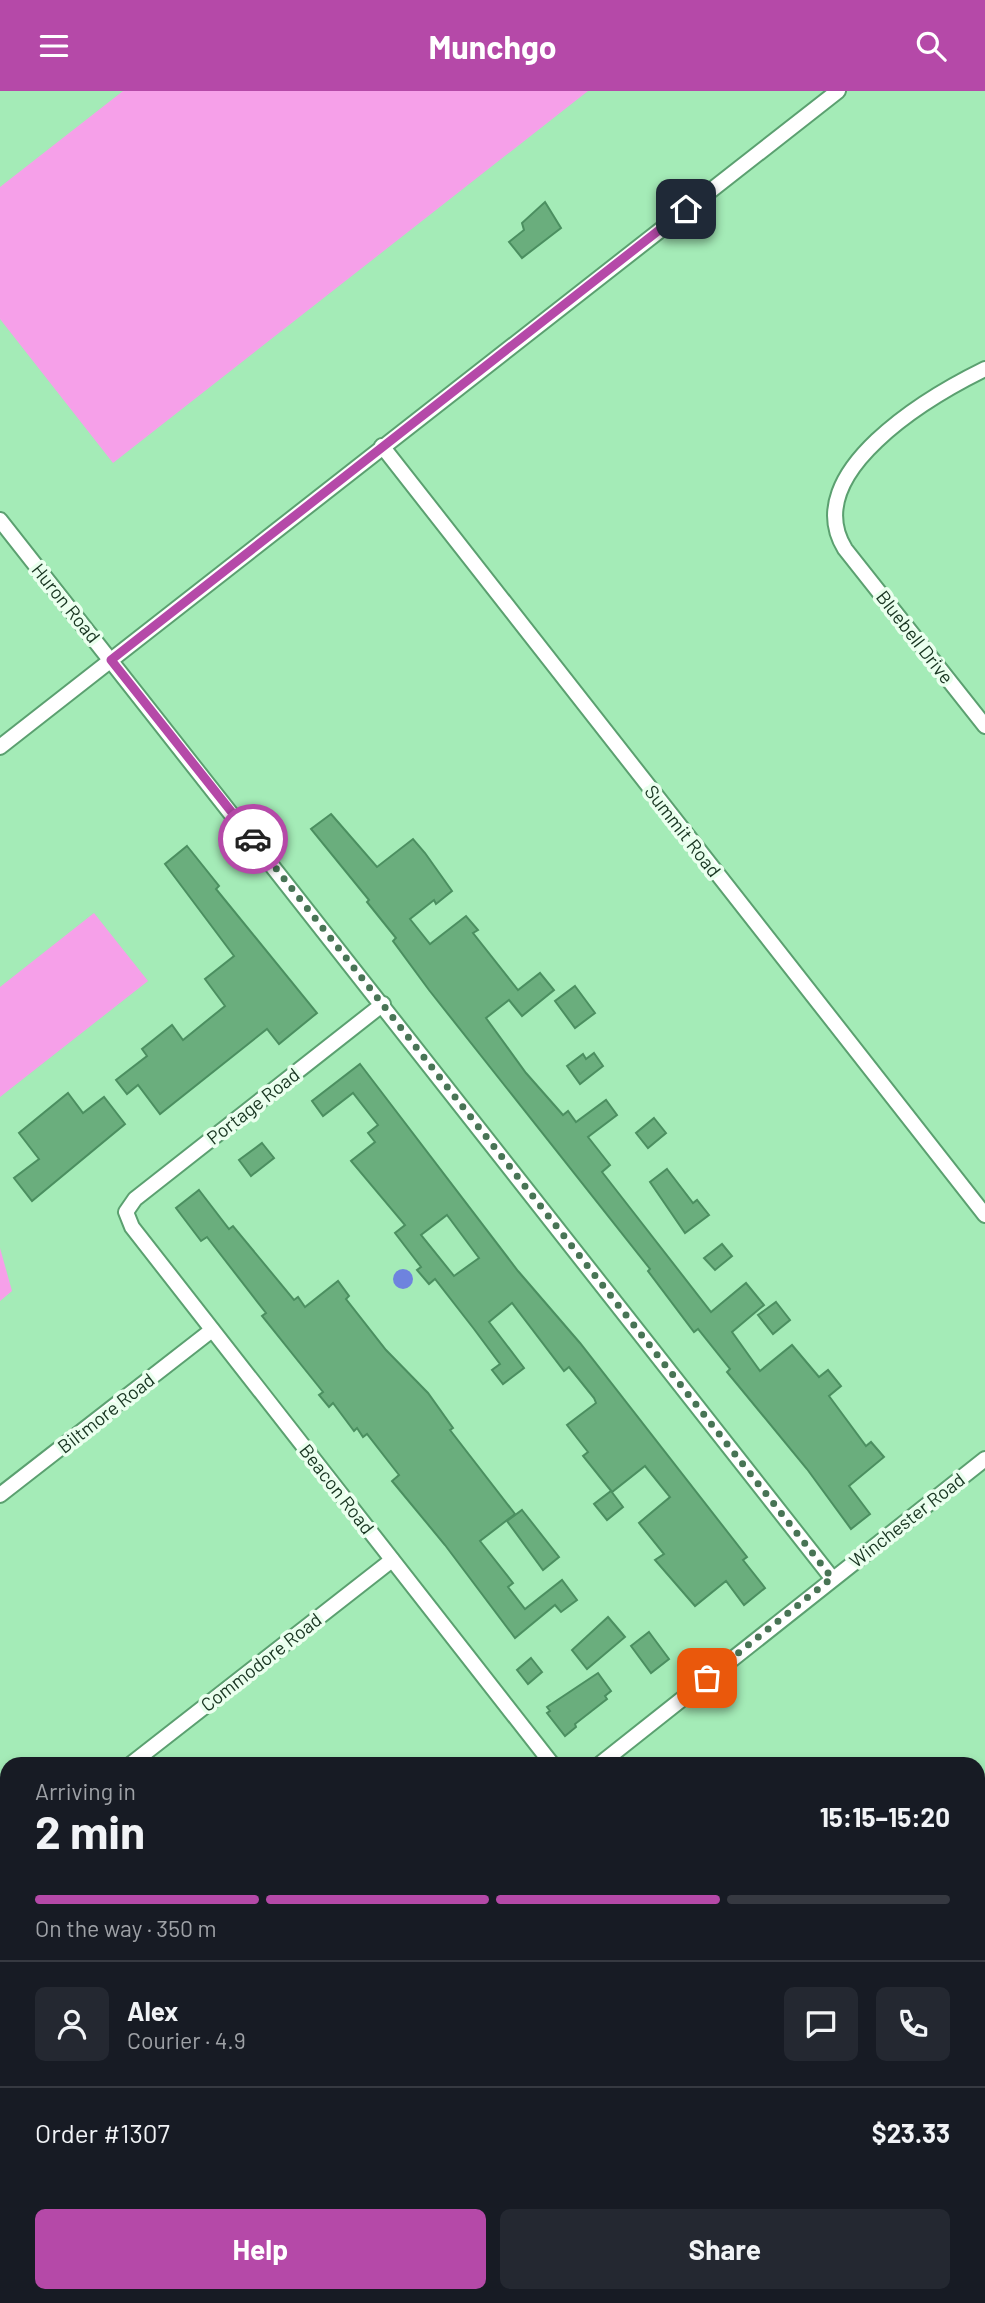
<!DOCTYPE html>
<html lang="en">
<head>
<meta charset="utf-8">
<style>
	body { margin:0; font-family:Barlow,sans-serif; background:#242831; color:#f1f3f6; height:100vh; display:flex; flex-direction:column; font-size:26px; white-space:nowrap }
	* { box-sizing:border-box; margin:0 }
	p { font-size:23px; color:#9ea1a6 }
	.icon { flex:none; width:38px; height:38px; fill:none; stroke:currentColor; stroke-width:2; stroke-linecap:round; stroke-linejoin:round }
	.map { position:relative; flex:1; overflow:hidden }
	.details { position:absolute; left:0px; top:1666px; width:985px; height:546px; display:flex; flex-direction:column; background:#171b24; border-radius:21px 21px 0 0; box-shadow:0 4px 10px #0003 }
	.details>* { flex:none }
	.pin { position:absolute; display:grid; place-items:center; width:60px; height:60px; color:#fff; margin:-30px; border-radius:14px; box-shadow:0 4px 10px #0006 }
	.courier { position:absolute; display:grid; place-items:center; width:70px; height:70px; margin:-35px; border:5px solid #b549a8; border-radius:50%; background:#fff; color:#222; box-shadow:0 2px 9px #0007 }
	.head em { font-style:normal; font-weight:700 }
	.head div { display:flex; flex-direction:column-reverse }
	.head { display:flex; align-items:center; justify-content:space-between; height:119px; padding:0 35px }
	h1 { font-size:46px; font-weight:700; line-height:52px }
	.bar { display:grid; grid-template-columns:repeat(4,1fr); gap:10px 7px; align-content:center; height:84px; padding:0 35px }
	.bar i { height:9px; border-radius:5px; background:#363941 }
	.bar .current { background:#b549a8 }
	.bar p { grid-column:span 4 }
	.line { display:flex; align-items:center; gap:18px; padding:0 35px; border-top:2px solid #363941 }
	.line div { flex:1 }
	.round { display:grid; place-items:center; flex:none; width:74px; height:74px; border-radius:10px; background:#242831 }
	.primary-button { display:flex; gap:14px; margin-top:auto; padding:14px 35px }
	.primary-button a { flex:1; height:80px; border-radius:10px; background:#b549a8; color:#fff; font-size:28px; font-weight:700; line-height:80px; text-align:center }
	.primary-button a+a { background:#242831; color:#f1f3f6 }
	header { display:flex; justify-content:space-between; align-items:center; height:91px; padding:0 35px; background:#b549a8; color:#fff; font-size:32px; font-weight:700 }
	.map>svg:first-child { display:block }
</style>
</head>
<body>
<header><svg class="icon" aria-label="menu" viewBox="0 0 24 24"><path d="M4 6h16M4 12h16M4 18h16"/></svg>Munchgo<svg class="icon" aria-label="search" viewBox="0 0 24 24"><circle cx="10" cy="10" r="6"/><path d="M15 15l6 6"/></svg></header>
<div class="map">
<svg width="985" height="2212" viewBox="0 0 985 2212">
	<rect width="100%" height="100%" fill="#a4ebb7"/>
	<g fill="#f6a0e9">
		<polygon points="123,0 588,0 113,372 0,228 0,96"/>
		<polygon points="94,822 148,890 0,1006 0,896"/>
		<polygon points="0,1157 12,1200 0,1210"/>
	</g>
	<circle fill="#6e83de" cx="403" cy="1188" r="10"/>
	<g fill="#6aae7d" stroke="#4b8f60" stroke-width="2" fill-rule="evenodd">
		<polygon points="545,111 561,137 522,167 509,151 524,139 522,132"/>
		<polygon points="331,723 377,776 413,748 425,762 452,800 436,813 434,809 410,828 430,853 466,825 478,839 473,842 518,899 540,882 554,899 522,925 509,909 486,927 526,982 563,1024 568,1020 576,1031 606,1009 617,1024 588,1046 610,1074 602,1081 711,1221 746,1192 764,1214 732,1241 760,1280 792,1254 819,1286 828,1279 841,1295 829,1305 866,1355 871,1351 884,1366 849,1395 870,1423 851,1438 807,1378 727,1281 730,1278 698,1238 694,1241 648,1180 650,1178 429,899 393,850 396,847 367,811 369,809 311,738"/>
		<polygon points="187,755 219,795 216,798 317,922 279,953 267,938 160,1023 138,994 127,1003 116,989 147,965 142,958 172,934 183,949 225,915 205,888 234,865 165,773"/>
		<polygon points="575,895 595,922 575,937 555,910"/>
		<polygon points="594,962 603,975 580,993 567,975 583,963 586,968"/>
		<path d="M360,973L518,1180L580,1252L747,1466L743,1469L765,1497L744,1514L726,1490L695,1515L655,1469L664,1463L639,1432L670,1406L645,1375L612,1401L583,1365L588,1361L567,1334L596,1312L594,1307L569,1276L564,1280L512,1212L489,1231L524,1277L503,1293L492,1279L500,1273L474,1238L435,1188L429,1193L417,1179L421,1176L395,1142L405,1134L351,1070L375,1051L368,1042L378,1034L353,1002L323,1025L312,1010ZM447,1124L479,1167L454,1185L421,1144Z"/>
		<polygon points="68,1002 83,1022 104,1006 125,1033 32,1110 14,1087 39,1068 19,1042"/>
		<polygon points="654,1027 666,1042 648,1057 636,1042"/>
		<polygon points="262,1052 274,1067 251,1085 239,1069"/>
		<polygon points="667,1078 693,1112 697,1109 709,1124 685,1142 650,1091"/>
		<polygon points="199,1099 229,1138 233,1135 294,1209 298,1206 305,1216 338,1190 349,1205 346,1208 386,1259 428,1302 453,1337 450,1339 515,1423 480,1450 513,1492 508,1496 525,1518 562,1489 577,1509 561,1521 555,1514 515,1547 445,1454 392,1390 399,1384 367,1343 363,1346 357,1337 354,1340 333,1312 329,1316 319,1304 323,1301 315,1291 262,1225 266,1222 207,1146 201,1150 176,1117"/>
		<polygon points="722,1153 732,1165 715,1179 704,1167"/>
		<polygon points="776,1211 790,1229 773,1243 758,1224"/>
		<polygon points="611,1400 623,1416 607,1429 594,1413"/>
		<polygon points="522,1419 559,1466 543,1479 507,1430"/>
		<polygon points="608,1526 625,1546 587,1578 572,1559"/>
		<polygon points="649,1541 669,1568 651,1582 631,1555"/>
		<polygon points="531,1567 542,1581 528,1593 517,1579"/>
		<polygon points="598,1582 611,1600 605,1605 607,1608 575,1633 576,1636 565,1645 547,1622 550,1620 547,1616"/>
	</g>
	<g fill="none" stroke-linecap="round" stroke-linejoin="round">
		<g stroke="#5ba070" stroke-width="18">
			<g id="street">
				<path d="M985,278C930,305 798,382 845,458L985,635"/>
				<polyline points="382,355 985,1124"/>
				<polyline points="0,429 832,1487"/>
				<polyline points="0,656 838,0"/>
				<polyline points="383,913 135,1108 126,1121 132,1136 552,1673"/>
				<polyline points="0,1404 212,1239"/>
				<polyline points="131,1673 392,1469"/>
				<polyline points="600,1673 985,1368"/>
				<polyline points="978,1755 985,1750"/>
				<polyline points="0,1775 7,1769"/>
				<polyline points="0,2147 7,2142"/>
				<polyline points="499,2205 505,2212"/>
				<polyline points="813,2205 818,2212"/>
				<polyline points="399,2212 408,2205"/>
			</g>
		</g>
		<use href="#street" stroke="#fff" stroke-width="14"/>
	</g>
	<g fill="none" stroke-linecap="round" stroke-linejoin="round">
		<polyline stroke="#487455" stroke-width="7" stroke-dasharray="0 12.6" points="253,748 832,1487 707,1587"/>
		<polyline stroke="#b549a8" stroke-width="9" points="253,748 111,569 686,118"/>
	</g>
	<g text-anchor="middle" stroke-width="7" stroke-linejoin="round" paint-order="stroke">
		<g font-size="19" fill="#173420" stroke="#eaffee">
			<text transform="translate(66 512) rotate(51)" y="7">Huron Road</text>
			<text transform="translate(915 546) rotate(52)" y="7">Bluebell Drive</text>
			<text transform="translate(683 740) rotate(52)" y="7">Summit Road</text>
			<text transform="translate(253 1015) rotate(-38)" y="7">Portage Road</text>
			<text transform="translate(106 1322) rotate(-38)" y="7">Biltmore Road</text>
			<text transform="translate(337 1398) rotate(52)" y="7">Beacon Road</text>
			<text transform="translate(907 1429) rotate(-38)" y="7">Winchester Road</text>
			<text transform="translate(261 1571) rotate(-38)" y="7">Commodore Road</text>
		</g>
	</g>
</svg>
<div class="pin" style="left:707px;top:1587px;background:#ea580c"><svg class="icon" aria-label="bag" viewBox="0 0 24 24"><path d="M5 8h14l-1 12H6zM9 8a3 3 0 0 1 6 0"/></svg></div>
<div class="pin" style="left:686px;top:118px;background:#1f2937"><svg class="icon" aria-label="home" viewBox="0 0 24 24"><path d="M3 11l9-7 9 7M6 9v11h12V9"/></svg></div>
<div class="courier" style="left:253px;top:748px"><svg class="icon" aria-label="car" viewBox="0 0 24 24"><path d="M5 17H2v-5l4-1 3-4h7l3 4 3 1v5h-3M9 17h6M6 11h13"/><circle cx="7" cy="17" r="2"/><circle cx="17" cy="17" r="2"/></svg></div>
<section class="details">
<div class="head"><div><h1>2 min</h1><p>Arriving in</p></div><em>15:15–15:20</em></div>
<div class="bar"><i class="current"></i><i class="current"></i><i class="current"></i><i></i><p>On the way · 350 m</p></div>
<div class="line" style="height:126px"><a class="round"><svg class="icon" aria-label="person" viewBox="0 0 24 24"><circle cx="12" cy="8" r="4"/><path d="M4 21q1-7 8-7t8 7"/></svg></a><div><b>Alex</b><p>Courier · 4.9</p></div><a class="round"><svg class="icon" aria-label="chat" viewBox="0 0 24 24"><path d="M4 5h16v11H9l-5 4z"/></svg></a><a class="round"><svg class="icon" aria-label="phone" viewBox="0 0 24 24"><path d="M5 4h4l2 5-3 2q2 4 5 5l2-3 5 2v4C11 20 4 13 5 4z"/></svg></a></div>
<div class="line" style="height:91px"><div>Order #1307</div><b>$23.33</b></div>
<div class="primary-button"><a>Help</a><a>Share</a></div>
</section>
</div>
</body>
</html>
